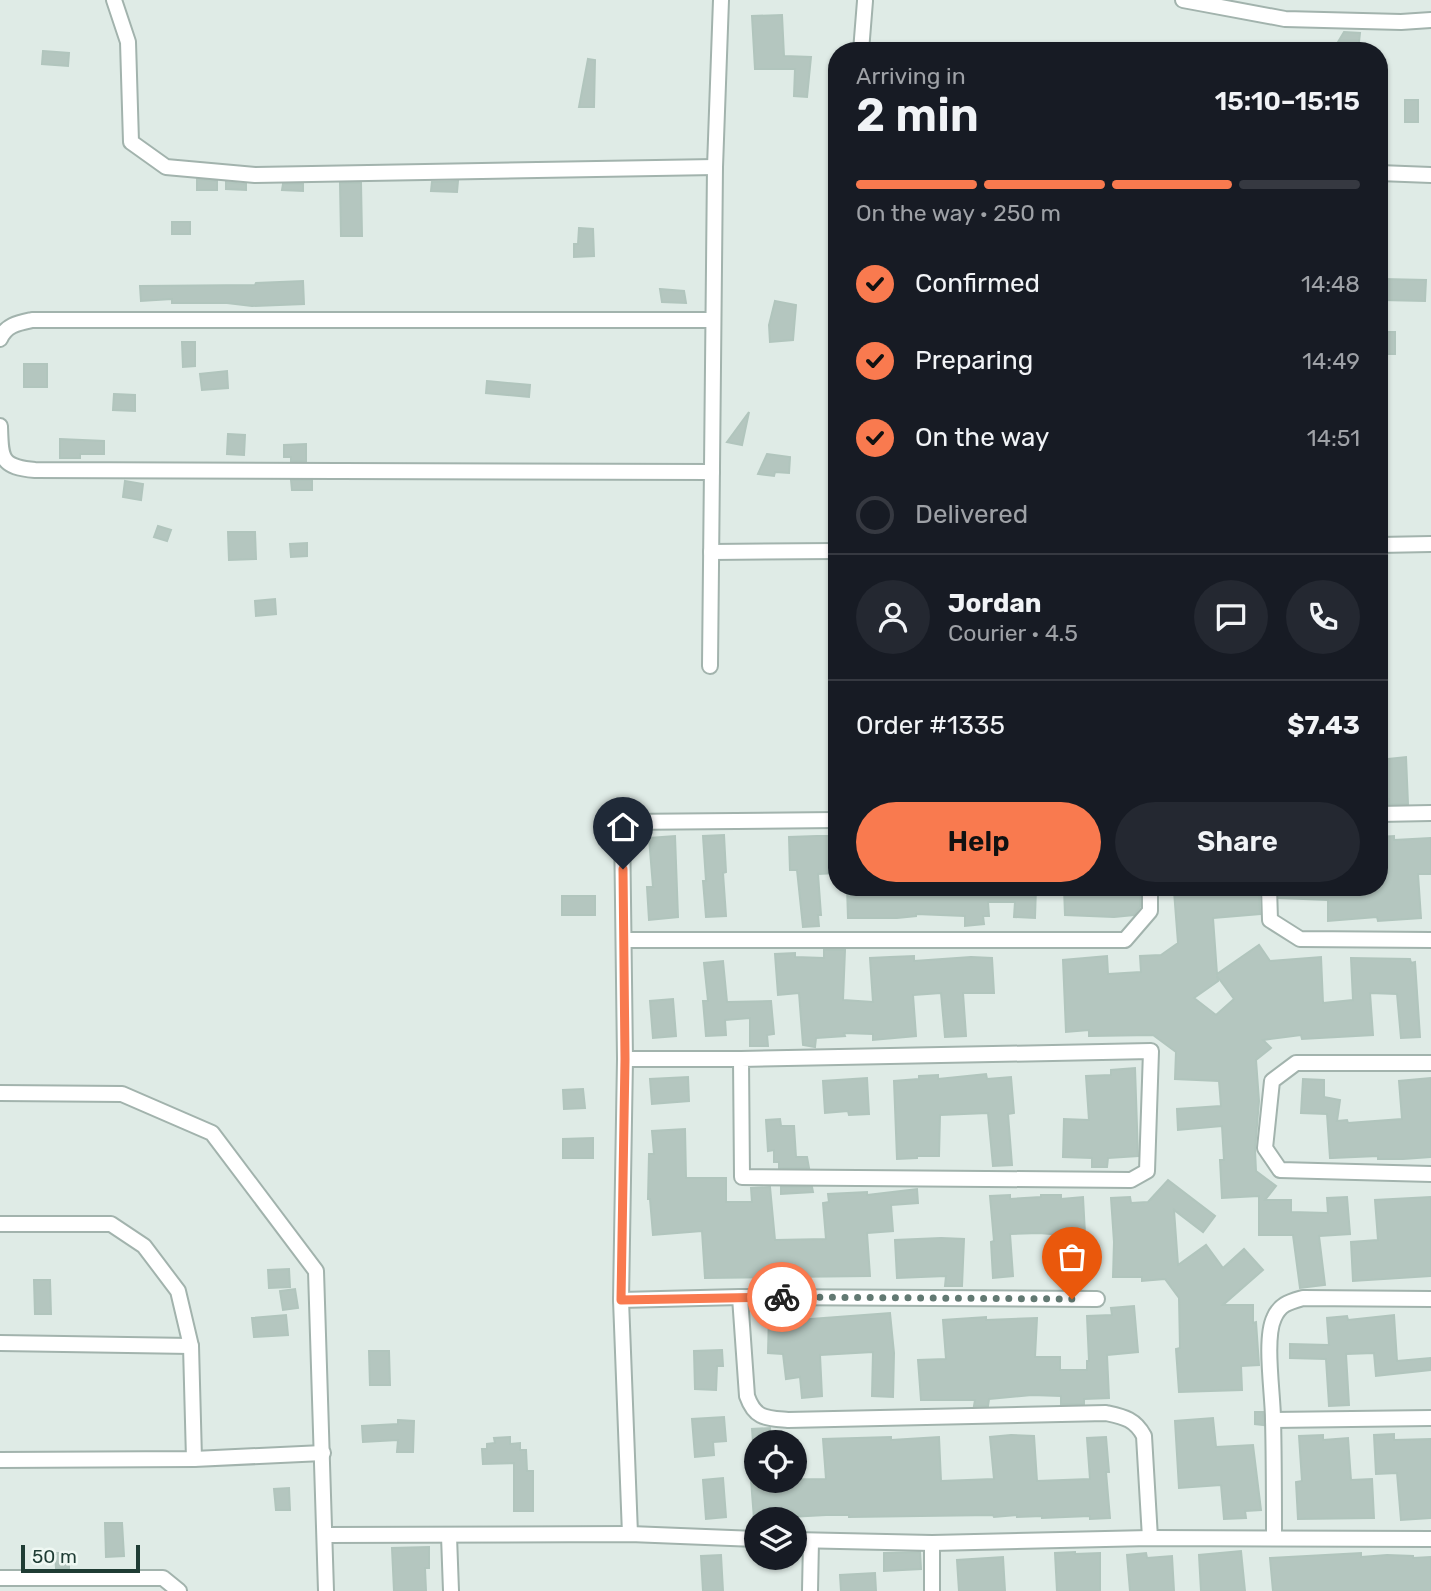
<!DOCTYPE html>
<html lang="en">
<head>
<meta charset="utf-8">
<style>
	body { margin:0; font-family:Rubik,sans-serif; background:#242831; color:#f1f3f6; height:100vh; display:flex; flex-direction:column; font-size:26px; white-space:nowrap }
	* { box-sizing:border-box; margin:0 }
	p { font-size:23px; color:#9ea1a6 }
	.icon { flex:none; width:38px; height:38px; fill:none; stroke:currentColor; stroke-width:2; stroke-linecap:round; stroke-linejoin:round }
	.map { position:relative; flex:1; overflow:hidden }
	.panel { position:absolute; left:828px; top:42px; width:560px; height:854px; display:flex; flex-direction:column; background:#171b24; border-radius:28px; box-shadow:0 2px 5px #0004 }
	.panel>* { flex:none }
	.buttons { position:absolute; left:744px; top:1430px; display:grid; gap:14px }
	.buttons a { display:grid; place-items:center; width:63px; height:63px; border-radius:50%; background:#171b24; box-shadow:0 2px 5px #0004; font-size:35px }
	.scale { position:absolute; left:21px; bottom:18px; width:119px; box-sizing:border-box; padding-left:7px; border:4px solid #1f3c34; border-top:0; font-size:19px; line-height:24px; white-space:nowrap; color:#1f3c34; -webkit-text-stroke:5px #eff8f3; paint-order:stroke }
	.pin { position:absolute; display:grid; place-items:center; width:60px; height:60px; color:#fff; margin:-72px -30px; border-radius:50% 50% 50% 0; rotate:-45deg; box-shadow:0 0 7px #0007 }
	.pin .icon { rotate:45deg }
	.courier { position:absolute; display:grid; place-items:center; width:70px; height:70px; margin:-35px; border:5px solid #f97a4f; border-radius:50%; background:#fff; color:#222; box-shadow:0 2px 9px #0007 }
	.overview em { font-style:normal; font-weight:600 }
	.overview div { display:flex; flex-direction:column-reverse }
	.overview { display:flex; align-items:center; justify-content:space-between; height:119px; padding:0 28px }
	h1 { font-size:46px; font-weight:600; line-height:52px }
	.bar { display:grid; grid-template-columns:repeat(4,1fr); gap:10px 7px; align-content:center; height:84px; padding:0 28px }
	.bar i { height:9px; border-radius:5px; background:#363941 }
	.bar .on { background:#f97a4f }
	.bar p { grid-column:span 4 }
	.line { display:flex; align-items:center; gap:18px; padding:0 28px; border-top:2px solid #363941 }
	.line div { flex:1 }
	.round { display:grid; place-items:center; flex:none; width:74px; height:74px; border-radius:37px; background:#242831 }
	ol { padding:0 28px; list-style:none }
	li { display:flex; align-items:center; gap:21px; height:77px }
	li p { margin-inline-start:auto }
	li .icon { padding:7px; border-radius:50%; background:#f97a4f; color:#111; stroke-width:4 }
	li:last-child { color:#9ea1a6 }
	li i { width:38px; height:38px; border:4px solid #363941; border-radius:50% }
	.primary-button { display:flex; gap:14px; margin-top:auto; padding:14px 28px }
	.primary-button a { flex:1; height:80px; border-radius:42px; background:#f97a4f; color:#111; font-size:28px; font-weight:600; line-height:80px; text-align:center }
	.primary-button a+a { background:#242831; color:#f1f3f6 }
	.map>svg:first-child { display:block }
</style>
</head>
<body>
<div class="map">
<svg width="1431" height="1591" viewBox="0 0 1431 1591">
	<rect width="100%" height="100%" fill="#dfebe6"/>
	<g fill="#b4c6bf" stroke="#b1c5bd" stroke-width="2" fill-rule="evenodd">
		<polygon points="782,15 784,56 811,57 807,97 794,96 795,69 755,69 752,16"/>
		<polygon points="1344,32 1360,33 1358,51 1338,42"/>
		<polygon points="43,51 69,53 68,66 42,64"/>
		<polygon points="588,59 595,60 594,107 579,107"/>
		<rect x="1405" y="100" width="13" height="22"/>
		<polygon points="197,179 217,181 217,190 197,190"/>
		<polygon points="458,181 457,192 431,191 432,182"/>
		<polygon points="226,182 246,184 246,190 226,189"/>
		<polygon points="340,183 361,183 362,236 341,236"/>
		<polygon points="283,184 303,184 303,191 282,190"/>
		<rect x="172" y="222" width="18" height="12"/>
		<polygon points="579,228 593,229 594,256 574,257 574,244 578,244"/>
		<polygon points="1383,279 1426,280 1425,301 1383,300"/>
		<polygon points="303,281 304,304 252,306 227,303 172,303 172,299 141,301 140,286 255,285 256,283"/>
		<polygon points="660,289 684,291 686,303 662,302"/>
		<polygon points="775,301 796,305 793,340 770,342 769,325"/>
		<polygon points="1383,332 1395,332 1395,354 1382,354"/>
		<polygon points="182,342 195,342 195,366 183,367"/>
		<rect x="24" y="364" width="23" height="23"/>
		<polygon points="227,371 228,388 202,390 200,374"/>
		<polygon points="487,381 530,385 529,397 486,393"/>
		<polygon points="114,394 135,395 135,411 113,410"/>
		<polygon points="749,412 742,445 727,442"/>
		<polygon points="228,434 245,435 244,455 227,454"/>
		<polygon points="60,439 104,441 104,454 80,454 80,458 60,458"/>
		<polygon points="306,444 306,461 291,461 291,457 284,457 284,445"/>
		<polygon points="767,454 790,457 789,473 775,472 774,476 758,474"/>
		<polygon points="291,480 312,480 312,490 292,490"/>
		<polygon points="125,481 143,484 141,500 123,497"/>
		<polygon points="158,526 171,530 167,541 154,537"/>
		<polygon points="228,532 255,532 256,559 229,560"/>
		<polygon points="307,543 307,556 291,557 290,544"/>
		<polygon points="275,599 276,614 256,616 255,601"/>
		<polygon points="1406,757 1408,804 1389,804 1389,799 1379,800 1379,760"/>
		<polygon points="724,835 726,872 723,873 726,916 706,917 703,881 706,881 703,836"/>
		<polygon points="675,836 678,917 649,920 647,887 653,887 649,838"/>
		<polygon points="817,836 836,836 836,873 818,874 821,915 818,915 819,926 803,927 797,870 790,870 789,837"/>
		<polygon points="1394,836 1394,840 1431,838 1431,874 1418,874 1421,918 1378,921 1377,917 1328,921 1328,900 1279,898 1279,887 1379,887 1379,837"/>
		<polygon points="847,887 1036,887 1035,918 1014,917 1015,902 988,902 989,916 983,916 984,924 965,926 965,916 916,914 916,916 897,918 848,918"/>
		<polygon points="1064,887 1140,887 1140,907 1134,915 1114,917 1065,915"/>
		<path d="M1259,889L1260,914L1213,918L1217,974L1259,945L1270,961L1321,957L1323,1003L1353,1000L1351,958L1410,959L1411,963L1415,962L1420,1037L1401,1038L1397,994L1370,993L1373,1035L1302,1039L1301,1035L1263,1040L1271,1048L1256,1060L1259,1101L1255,1150L1256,1171L1276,1186L1265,1200H1291V1212L1328,1213L1327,1198L1347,1197L1350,1234L1319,1236L1325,1285L1300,1288L1293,1235H1259V1196L1222,1198L1220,1160H1224L1222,1126L1178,1130L1177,1109L1221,1106L1219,1081L1175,1079L1176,1052L1153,1035L1089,1036V1030L1066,1032L1063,960L1107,956L1108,974L1141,972L1140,956L1161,955L1178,943L1174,891ZM1217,976L1234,999L1216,1015L1194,998L1218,981Z"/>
		<rect x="562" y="896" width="33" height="19"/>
		<polygon points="824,950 845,950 843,1000 873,1002 870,958 890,957 914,956 914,961 971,957 992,958 994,993 963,993 966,1036 945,1037 941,993 913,995 916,1036 873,1040 873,1034 844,1033 845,1036 816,1038 815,1047 803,1045 799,993 778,995 775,954 795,953 795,957 824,958"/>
		<polygon points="723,961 727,1002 771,1001 774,1034 767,1035 768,1046 750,1046 750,1018 725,1020 726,1035 706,1036 703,1001 708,1001 704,963"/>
		<polygon points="673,999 676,1036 653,1038 650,1001"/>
		<polygon points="1135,1068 1138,1156 1108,1158 1107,1167 1092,1167 1092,1158 1063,1157 1064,1119 1089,1120 1086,1076 1111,1075 1111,1070"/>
		<polygon points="986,1074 987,1079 1011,1077 1014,1113 1008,1114 1012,1165 993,1166 988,1113 940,1115 939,1156 917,1156 917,1158 897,1159 894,1081 919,1079 919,1076 938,1075 938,1079"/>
		<polygon points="688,1077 689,1101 652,1104 650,1079"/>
		<polygon points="867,1078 869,1114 849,1115 848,1111 825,1113 823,1081"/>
		<polygon points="1431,1078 1431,1157 1403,1159 1378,1159 1378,1156 1332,1158 1330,1158 1327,1114 1301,1113 1303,1079 1324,1080 1324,1097 1340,1100 1337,1121 1347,1120 1348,1123 1402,1119 1399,1081"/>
		<polygon points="583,1089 585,1108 564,1109 563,1090"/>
		<polygon points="780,1119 781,1126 794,1126 796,1157 807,1157 809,1168 779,1168 779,1162 774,1162 774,1150 768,1151 766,1120"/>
		<polygon points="685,1129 686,1178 726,1178 726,1202 752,1202 751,1188 770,1187 775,1240 826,1239 823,1203 829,1202 828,1194 867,1192 867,1195 917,1189 918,1203 891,1205 893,1231 867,1233 870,1276 705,1278 702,1231 653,1235 650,1199 648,1199 649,1154 654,1154 652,1131"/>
		<polygon points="593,1138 593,1158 563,1158 563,1139"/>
		<polygon points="1168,1180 1215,1216 1203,1232 1174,1210 1178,1265 1206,1245 1223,1268 1244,1249 1263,1270 1223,1305 1253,1305 1253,1323 1256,1322 1259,1365 1241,1366 1242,1390 1179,1392 1176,1349 1180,1348 1179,1298 1165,1279 1142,1281 1142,1277 1113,1277 1114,1242 1111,1198 1130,1197 1131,1203 1148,1202"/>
		<polygon points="781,1187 812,1187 813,1192 781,1194"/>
		<polygon points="1010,1195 1010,1199 1041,1197 1041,1195 1061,1195 1061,1199 1083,1197 1085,1234 1081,1234 1083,1276 1065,1277 1062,1235 1039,1233 1010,1234 1013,1276 993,1278 991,1242 994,1241 990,1196"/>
		<polygon points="1431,1197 1431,1276 1353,1281 1351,1242 1378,1240 1375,1200"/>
		<polygon points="941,1238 964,1239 962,1286 945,1286 946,1276 897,1278 895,1240"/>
		<polygon points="289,1269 290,1287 269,1288 268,1270"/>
		<polygon points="34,1280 50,1280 51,1314 35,1314"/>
		<polygon points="295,1289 298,1308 283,1310 280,1291"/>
		<polygon points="1134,1306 1138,1352 1107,1355 1109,1398 1084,1399 1084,1404 1061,1404 1061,1396 1032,1395 989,1399 988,1406 974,1406 975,1400 921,1400 918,1360 946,1359 943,1320 986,1317 986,1320 1037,1318 1035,1357 1060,1357 1060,1370 1087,1370 1087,1361 1089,1361 1087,1316 1112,1315 1111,1308"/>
		<polygon points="890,1313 894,1353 893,1397 872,1396 873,1352 820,1355 822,1396 802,1398 800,1377 786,1379 783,1354 768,1353 769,1315 798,1316 797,1320"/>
		<polygon points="286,1315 288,1335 254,1337 252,1318"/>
		<polygon points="1394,1315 1397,1361 1431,1358 1431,1370 1376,1376 1374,1353 1346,1354 1349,1405 1329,1406 1326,1359 1290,1358 1290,1344 1329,1345 1327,1318 1347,1316 1348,1320"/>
		<polygon points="722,1350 723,1366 717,1366 716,1390 695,1389 694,1351"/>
		<polygon points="369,1351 389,1351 390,1385 370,1385"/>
		<polygon points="1255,1412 1263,1412 1264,1425 1255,1424"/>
		<polygon points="724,1417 726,1441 713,1442 714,1455 695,1457 692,1419"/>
		<polygon points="1213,1418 1216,1447 1253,1445 1261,1510 1245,1511 1246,1518 1224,1519 1221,1485 1179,1488 1175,1421"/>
		<polygon points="398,1420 414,1421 413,1452 397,1452 398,1440 363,1442 362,1426 398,1424"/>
		<polygon points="770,1428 771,1442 753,1442 752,1429"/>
		<polygon points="1394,1434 1394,1440 1431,1439 1431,1518 1401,1520 1397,1473 1376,1474 1374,1435"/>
		<polygon points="1011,1435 1034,1436 1037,1481 1090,1479 1087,1438 1106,1437 1109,1472 1106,1472 1110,1518 1090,1519 1090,1516 1042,1518 1042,1516 1017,1517 1017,1515 994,1517 993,1515 849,1517 849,1515 826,1515 754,1519 751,1480 826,1479 823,1439 891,1437 891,1440 939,1437 941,1481 994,1479 990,1437"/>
		<polygon points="1323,1435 1323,1440 1348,1438 1351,1480 1372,1479 1374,1518 1298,1519 1296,1482 1302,1481 1299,1436"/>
		<polygon points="510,1437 510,1444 520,1443 520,1450 526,1450 527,1471 533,1471 533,1511 514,1511 514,1463 483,1464 482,1449 487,1449 487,1444 495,1443 494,1438"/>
		<polygon points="723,1478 726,1517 706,1519 703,1480"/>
		<polygon points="289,1488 290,1510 276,1510 274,1489"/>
		<polygon points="105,1523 122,1523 124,1556 106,1557"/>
		<polygon points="429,1547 429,1568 425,1568 426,1591 394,1591 392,1548"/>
		<polygon points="1241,1551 1245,1591 1201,1591 1199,1555"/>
		<polygon points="920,1552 921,1569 884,1571 884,1553"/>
		<polygon points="1075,1552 1075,1554 1100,1553 1100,1591 1057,1591 1055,1553"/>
		<polygon points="55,1553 69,1553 69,1568 56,1568"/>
		<polygon points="1146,1553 1147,1558 1172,1556 1174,1591 1130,1591 1127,1555"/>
		<polygon points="1361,1553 1361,1557 1387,1555 1413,1556 1413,1558 1431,1557 1431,1591 1273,1591 1270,1558"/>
		<polygon points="721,1555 723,1591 703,1591 701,1556"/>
		<polygon points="1003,1557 1005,1591 959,1591 957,1560"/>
		<polygon points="875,1573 876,1591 841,1591 840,1575"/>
	</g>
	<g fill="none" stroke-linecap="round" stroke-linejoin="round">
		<g stroke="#a2b3ad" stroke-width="18">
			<g id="street">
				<polyline points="114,0 128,42 131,142 166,167 255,175 715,167"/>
				<polyline points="1183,0 1285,19 1401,22 1431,20"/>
				<polyline points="861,51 865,1"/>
				<polyline points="1379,173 1431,175"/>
				<path d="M0,339C6,325 18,323 32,320H713"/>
				<path d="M0,426C1,458 0,467 35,470L712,472"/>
				<polyline points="1379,545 1431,544"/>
				<polyline points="711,552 836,551"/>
				<polyline points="710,666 715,167 721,0"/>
				<polyline points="1379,814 1431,813"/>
				<polyline points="1269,887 1270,920 1300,939 1431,940"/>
				<polyline points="624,940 1125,940 1150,911 1150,887"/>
				<polyline points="625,1059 741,1059 1151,1051 1147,1171 1131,1180 742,1177 741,1059"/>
				<polyline points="1431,1063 1296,1063 1272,1081 1265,1148 1280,1170 1431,1174"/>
				<polyline points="0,1093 122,1094 212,1133 316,1271 326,1591"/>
				<polyline points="0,1224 111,1224 144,1246 178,1291 191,1346 194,1459 0,1460"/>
				<path d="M740,1297L747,1396C755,1419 766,1418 788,1420L1106,1413C1124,1417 1135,1419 1144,1436L1150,1538"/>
				<polyline points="621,1300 740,1297 1097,1299"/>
				<polyline points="0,1343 191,1346"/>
				<polyline points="1273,1420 1431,1418"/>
				<polyline points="194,1459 323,1453"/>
				<polyline points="630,1534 621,1300 625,1059 622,822 836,820"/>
				<polyline points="325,1535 630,1534 756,1539"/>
				<polyline points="449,1536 451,1591"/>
				<path d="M1274,1537C1274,1498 1274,1459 1273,1419C1273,1395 1264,1339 1274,1318C1280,1304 1289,1302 1303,1298L1431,1299"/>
				<polyline points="794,1540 932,1543 1150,1538 1431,1539"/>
				<polyline points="0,1578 163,1578 179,1591"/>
				<polyline points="810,1591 811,1541"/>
				<polyline points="932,1591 932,1543"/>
			</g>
		</g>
		<use href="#street" stroke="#fff" stroke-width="14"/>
	</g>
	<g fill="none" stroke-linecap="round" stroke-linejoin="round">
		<polyline stroke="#627972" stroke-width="7" stroke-dasharray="0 12.6" points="782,1297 1072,1299"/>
		<polyline stroke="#f97a4f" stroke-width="9" points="623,869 625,1059 621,1300 782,1297"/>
	</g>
</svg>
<div class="buttons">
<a><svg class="icon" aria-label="locate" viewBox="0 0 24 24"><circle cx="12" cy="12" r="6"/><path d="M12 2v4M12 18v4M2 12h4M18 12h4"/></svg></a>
<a><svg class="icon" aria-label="layers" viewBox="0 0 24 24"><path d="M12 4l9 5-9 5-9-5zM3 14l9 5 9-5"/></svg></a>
</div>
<div class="scale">50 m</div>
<div class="pin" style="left:1072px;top:1299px;background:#ea580c"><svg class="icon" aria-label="bag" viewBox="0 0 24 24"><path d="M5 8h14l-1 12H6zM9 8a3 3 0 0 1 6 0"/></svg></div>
<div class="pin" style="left:623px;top:869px;background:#1f2937"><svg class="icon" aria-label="home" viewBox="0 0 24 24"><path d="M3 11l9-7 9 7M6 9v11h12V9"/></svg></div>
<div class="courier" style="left:782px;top:1297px"><svg class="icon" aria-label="bike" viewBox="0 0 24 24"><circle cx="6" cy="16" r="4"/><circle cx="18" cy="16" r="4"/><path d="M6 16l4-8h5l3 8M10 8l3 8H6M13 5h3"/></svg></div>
<section class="panel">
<div class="overview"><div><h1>2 min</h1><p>Arriving in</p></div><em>15:10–15:15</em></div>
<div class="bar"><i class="on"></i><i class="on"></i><i class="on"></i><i></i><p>On the way · 250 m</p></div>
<ol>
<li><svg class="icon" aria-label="check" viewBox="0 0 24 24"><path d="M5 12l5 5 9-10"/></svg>Confirmed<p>14:48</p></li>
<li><svg class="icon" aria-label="check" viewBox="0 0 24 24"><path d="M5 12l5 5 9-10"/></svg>Preparing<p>14:49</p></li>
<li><svg class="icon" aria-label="check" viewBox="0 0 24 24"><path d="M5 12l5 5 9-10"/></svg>On the way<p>14:51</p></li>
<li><i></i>Delivered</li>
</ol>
<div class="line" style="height:126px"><a class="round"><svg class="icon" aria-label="person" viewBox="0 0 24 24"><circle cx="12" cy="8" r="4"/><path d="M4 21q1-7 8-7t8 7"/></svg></a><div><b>Jordan</b><p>Courier · 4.5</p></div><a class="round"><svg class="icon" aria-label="chat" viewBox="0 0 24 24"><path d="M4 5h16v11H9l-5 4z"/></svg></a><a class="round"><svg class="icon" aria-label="phone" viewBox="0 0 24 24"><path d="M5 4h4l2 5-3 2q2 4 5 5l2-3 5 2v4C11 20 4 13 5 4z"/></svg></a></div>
<div class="line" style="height:91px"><div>Order #1335</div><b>$7.43</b></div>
<div class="primary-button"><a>Help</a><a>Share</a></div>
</section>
</div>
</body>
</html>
